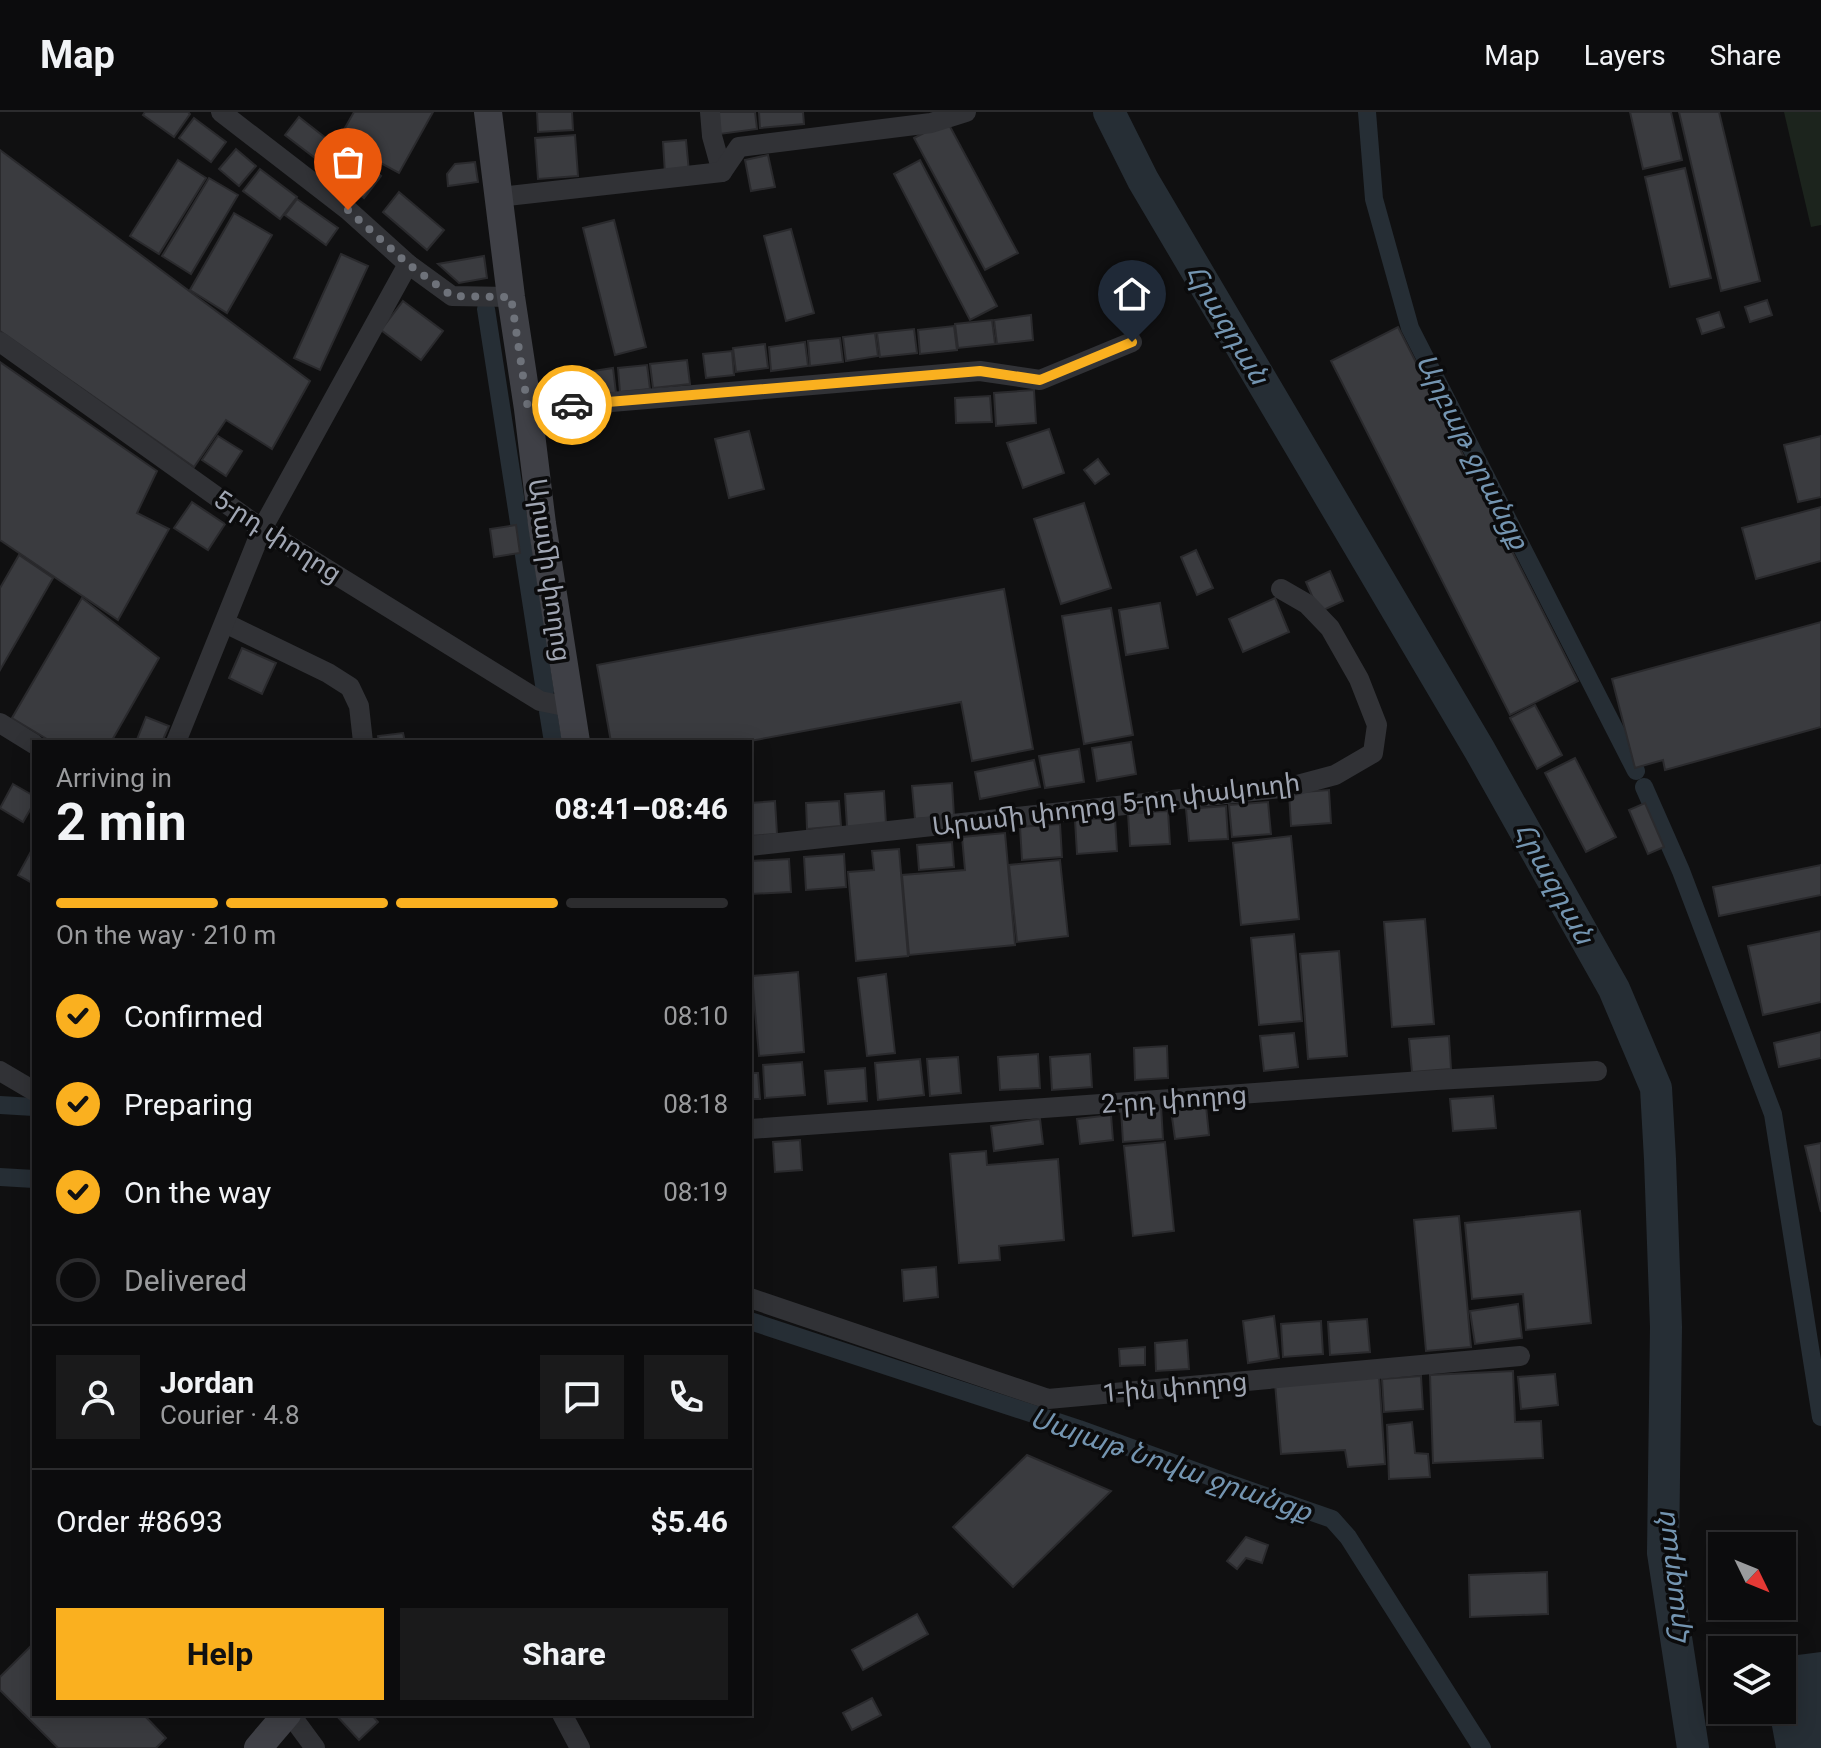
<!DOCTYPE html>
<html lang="en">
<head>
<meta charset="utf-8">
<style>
	body { margin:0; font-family:Roboto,"Noto Sans Armenian",sans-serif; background:#1a1a1b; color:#f1f3f6; height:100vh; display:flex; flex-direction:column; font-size:30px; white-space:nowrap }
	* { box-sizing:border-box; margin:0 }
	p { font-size:26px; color:#9a9b9d }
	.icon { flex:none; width:44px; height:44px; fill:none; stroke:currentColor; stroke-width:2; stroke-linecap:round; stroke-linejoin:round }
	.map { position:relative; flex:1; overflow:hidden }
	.sheet { position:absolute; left:32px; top:628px; width:720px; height:976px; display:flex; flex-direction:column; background:#0c0c0d; border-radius:0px; box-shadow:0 4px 20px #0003,0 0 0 2px #2c2c2e }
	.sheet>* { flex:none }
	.needle { width:52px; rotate:133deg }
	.tools { position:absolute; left:1708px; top:1420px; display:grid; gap:16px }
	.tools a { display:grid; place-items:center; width:88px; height:88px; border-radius:0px; background:#0c0c0d; box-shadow:0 4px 20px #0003,0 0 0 2px #2c2c2e; font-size:40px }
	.pin { position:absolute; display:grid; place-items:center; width:68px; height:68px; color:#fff; margin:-82px -34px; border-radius:50% 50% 50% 0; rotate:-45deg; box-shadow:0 0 8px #0007 }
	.pin .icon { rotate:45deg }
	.courier { position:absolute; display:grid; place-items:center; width:80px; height:80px; margin:-40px; border:6px solid #fab01f; border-radius:50%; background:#fff; color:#222; box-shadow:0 2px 10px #0007 }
	.head em { font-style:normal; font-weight:700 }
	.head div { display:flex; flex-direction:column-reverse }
	.head { display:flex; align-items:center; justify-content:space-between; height:136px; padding:0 24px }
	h1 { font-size:52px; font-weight:700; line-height:60px }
	.bar { display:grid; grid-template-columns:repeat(4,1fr); gap:12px 8px; align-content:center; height:96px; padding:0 24px }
	.bar i { height:10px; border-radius:6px; background:#2c2c2e }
	.bar .active { background:#fab01f }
	.bar p { grid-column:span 4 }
	.line { display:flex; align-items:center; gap:20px; padding:0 24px; border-top:2px solid #2c2c2e }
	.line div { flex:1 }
	.round { display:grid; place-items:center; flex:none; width:84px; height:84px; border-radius:0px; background:#1a1a1b }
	ol { padding:0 24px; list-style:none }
	li { display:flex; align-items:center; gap:24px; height:88px }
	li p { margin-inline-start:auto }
	li .icon { padding:8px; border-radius:50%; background:#fab01f; color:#111; stroke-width:4 }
	li:last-child { color:#9a9b9d }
	li i { width:44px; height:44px; border:4px solid #2c2c2e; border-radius:50% }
	.action { display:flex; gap:16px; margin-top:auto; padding:16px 24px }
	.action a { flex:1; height:92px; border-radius:0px; background:#fab01f; color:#111; font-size:32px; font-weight:700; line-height:92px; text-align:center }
	.action a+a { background:#1a1a1b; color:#f1f3f6 }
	header { display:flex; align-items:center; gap:48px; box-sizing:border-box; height:112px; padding:0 40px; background:#0c0c0d; border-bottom:2px solid #2c2c2e }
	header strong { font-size:38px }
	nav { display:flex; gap:44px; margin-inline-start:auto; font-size:28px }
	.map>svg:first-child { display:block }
</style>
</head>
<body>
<header>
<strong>Map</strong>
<nav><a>Map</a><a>Layers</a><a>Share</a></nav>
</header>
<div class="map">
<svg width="1821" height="1636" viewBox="0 0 1821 1636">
	<rect width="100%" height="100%" fill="#101011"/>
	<polygon fill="#1c241d" points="1784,0 1821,0 1821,113 1811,115"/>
	<polygon fill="#262e35" points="1821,1540 1821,1636 1776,1636 1769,1598 1782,1598 1782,1545"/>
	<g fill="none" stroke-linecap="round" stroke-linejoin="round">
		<g stroke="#262e35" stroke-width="18">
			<polyline points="1367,0 1374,87 1410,216 1636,659"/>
			<polyline points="486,197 545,579"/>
			<polyline points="548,599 553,630"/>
			<polyline points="1644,675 1681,759 1773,1002 1821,1305"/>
			<polyline points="0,993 34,995"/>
			<polyline points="0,1065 34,1067"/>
			<polyline points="750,1209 1079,1317 1228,1371 1332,1407 1348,1425 1482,1636"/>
		</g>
		<polyline stroke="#262e35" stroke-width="32" points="1109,0 1143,68 1479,637 1614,877 1656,976 1660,1047 1666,1215 1663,1441 1693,1636"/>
	</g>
	<g fill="#3a3b3f" stroke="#2a2a2d" stroke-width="2">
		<polygon points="145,0 188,0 190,2 174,25 143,3"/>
		<polygon points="354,0 433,0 399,61 338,28"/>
		<polygon points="537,0 572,0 573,18 538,20"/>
		<polygon points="717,0 755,0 757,17 720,22"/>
		<polygon points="759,0 803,0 804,12 760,16"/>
		<polygon points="1630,0 1671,0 1682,48 1643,57"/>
		<polygon points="1679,0 1719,0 1760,169 1721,179"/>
		<polygon points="299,5 332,31 319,49 285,23"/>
		<polygon points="194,6 226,30 211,50 179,26"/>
		<polygon points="947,9 1018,141 985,158 914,26"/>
		<polygon points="575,23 578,64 538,67 535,26"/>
		<polygon points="686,28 689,60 665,62 663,30"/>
		<polygon points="344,36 381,64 364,86 327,58"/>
		<polygon points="236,37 256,54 239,74 219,57"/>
		<polygon points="0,38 310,269 272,337 226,308 194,355 0,219"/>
		<polygon points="768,43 775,75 751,79 745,48"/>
		<polygon points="178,48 206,66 159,142 130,124"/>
		<polygon points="920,48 997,194 970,208 894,62"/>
		<polygon points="475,50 478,70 448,74 447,62 455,52"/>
		<polygon points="1685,56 1711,166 1670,175 1645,65"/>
		<polygon points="260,57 297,85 280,107 243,79"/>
		<polygon points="209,66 238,83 191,162 162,144"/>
		<polygon points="399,80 444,118 427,138 383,100"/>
		<polygon points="297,87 338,116 326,133 285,103"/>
		<polygon points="234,101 272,123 227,201 190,178"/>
		<polygon points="614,108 646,235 615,243 583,116"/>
		<polygon points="791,117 814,201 786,209 764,124"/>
		<polygon points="341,142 368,154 320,258 294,246"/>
		<polygon points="484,144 487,166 459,171 438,152"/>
		<polygon points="1767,188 1772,203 1750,210 1745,195"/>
		<polygon points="403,189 443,219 421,248 381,218"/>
		<polygon points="1719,200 1724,215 1702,222 1697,207"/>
		<polygon points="1031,203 1033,228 997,232 994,208"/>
		<polygon points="992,208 995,232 958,236 955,212"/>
		<polygon points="954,214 957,238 920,242 918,218"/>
		<polygon points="1398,215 1578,569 1510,603 1331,249"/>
		<polygon points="914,217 917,241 880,245 877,221"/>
		<polygon points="875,221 878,244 846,249 843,225"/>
		<polygon points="840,226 843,250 810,254 808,229"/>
		<polygon points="805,230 808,254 771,259 769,235"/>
		<polygon points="765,232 768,256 736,260 733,236"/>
		<polygon points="732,239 734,263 706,266 703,242"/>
		<polygon points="687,248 690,272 653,276 650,252"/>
		<polygon points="0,250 157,359 137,401 169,417 118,508 0,428"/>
		<polygon points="647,253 650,277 620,280 618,256"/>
		<polygon points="613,256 616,281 583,286 580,261"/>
		<polygon points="1034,278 1036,311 996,314 994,281"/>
		<polygon points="990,284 992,310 956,311 955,286"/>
		<polygon points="1049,317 1064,361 1023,376 1007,331"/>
		<polygon points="749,319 764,377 729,386 715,327"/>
		<polygon points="218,324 242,339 226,364 202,348"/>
		<polygon points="1821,324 1821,385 1798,390 1784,333"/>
		<polygon points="1098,347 1109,362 1095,372 1084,358"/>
		<polygon points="192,390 225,412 208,438 174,416"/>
		<polygon points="1084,391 1111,476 1061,492 1034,407"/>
		<polygon points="1821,395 1821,449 1756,467 1742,416"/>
		<polygon points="516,413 520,441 494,445 490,417"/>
		<polygon points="1196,438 1213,476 1197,483 1181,445"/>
		<polygon points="19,443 53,466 0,558 0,476"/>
		<polygon points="1330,459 1343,489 1319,500 1306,470"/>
		<polygon points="1004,477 1033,637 972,649 961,590 745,630 611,630 597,553"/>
		<polygon points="82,486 159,546 111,630 52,630 12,606"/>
		<polygon points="1275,486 1289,520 1243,540 1229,507"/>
		<polygon points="1160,491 1168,536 1126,543 1119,498"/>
		<polygon points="1111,496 1133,623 1084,632 1062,504"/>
		<polygon points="1821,510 1821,615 1665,658 1663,648 1635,656 1612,567"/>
		<polygon points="242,536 276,551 262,582 229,566"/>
		<polygon points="1535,593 1562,643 1537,657 1510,606"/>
		<polygon points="146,605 169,614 162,630 136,630"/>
		<polygon points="403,621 405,630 379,630 378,624"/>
		<polygon points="1131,630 1136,662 1097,669 1092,636"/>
		<polygon points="1079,637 1084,670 1045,676 1039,644"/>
		<polygon points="1575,646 1616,725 1586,740 1545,661"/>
		<polygon points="1034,648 1040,675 980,687 975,660"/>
		<polygon points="952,671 954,704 915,707 912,674"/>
		<polygon points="13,672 34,684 34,691 23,710 0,696"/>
		<polygon points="1329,678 1331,711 1291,714 1289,681"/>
		<polygon points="884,679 886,712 847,715 845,682"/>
		<polygon points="775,689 777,722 750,724 750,691"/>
		<polygon points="839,689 841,714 807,717 806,691"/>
		<polygon points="1268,690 1271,722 1232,725 1229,693"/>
		<polygon points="1645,691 1664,735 1648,742 1629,698"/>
		<polygon points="1226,694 1228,727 1189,729 1186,697"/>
		<polygon points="1168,699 1170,732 1130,734 1128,701"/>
		<polygon points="1115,706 1117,739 1077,742 1075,708"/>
		<polygon points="1060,712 1062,745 1022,748 1020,715"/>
		<polygon points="1005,721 1015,833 909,843 902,763 965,758 962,725"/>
		<polygon points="1291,724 1299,807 1241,813 1233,731"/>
		<polygon points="952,730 954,755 919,758 917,733"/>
		<polygon points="34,734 34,772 18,763"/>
		<polygon points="899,737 908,844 856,849 848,760 874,758 872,739"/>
		<polygon points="844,742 846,775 806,778 804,745"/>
		<polygon points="789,747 791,780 751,782 750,749"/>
		<polygon points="1060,748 1068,824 1017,830 1009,753"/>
		<polygon points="1821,753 1821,783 1719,804 1713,775"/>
		<polygon points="1425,807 1434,912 1392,915 1384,810"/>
		<polygon points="1821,819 1821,890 1763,903 1748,834"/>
		<polygon points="1294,822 1302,909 1259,913 1251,826"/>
		<polygon points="1339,839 1347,944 1308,947 1300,842"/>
		<polygon points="798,860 804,940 759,944 752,864"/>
		<polygon points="886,862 895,941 867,944 858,866"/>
		<polygon points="1821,920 1821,946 1779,955 1774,931"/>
		<polygon points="1294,921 1298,955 1264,959 1260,924"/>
		<polygon points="1449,924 1451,957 1412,960 1409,927"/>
		<polygon points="1167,934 1168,966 1135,968 1134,936"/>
		<polygon points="1038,942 1040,976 1000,978 998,945"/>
		<polygon points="1090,942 1092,975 1052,978 1050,945"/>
		<polygon points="958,945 961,981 930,984 927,947"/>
		<polygon points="920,947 924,983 878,988 875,951"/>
		<polygon points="802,950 805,983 765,986 763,953"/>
		<polygon points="865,956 867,989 828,992 825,959"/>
		<polygon points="750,961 758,961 760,987 750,987"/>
		<polygon points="1493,984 1496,1016 1453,1019 1450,987"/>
		<polygon points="1161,994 1163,1027 1123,1030 1121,997"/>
		<polygon points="1206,994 1209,1023 1175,1027 1171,998"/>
		<polygon points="1111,1003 1113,1028 1080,1032 1077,1007"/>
		<polygon points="1040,1007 1043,1032 994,1039 991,1014"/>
		<polygon points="800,1028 802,1058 775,1060 773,1030"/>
		<polygon points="1165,1030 1174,1119 1133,1124 1124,1034"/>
		<polygon points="1821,1031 1821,1100 1805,1034"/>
		<polygon points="986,1039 987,1053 1058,1047 1064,1128 999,1134 1000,1148 959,1151 950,1042"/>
		<polygon points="1580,1099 1591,1211 1526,1218 1523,1182 1472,1187 1465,1111"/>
		<polygon points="1459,1104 1471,1235 1426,1239 1414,1108"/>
		<polygon points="936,1155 938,1185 904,1189 902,1158"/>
		<polygon points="1518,1192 1522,1226 1475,1232 1470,1199"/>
		<polygon points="1274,1204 1279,1246 1248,1251 1243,1209"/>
		<polygon points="1367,1207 1370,1240 1330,1243 1328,1210"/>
		<polygon points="1321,1209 1323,1242 1283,1245 1281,1212"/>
		<polygon points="1187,1228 1189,1257 1156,1259 1155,1231"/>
		<polygon points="1145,1235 1145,1253 1120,1254 1119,1237"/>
		<polygon points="1513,1259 1515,1310 1541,1309 1543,1346 1433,1351 1430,1263"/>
		<polygon points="1555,1262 1558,1293 1521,1297 1518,1265"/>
		<polygon points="1379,1263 1385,1352 1348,1355 1345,1338 1281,1342 1275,1271"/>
		<polygon points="1421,1264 1423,1297 1384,1300 1382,1267"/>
		<polygon points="1412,1310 1415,1341 1428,1342 1430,1365 1389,1367 1387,1313"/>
		<polygon points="1027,1343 1111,1379 1013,1475 953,1415"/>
		<polygon points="1246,1425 1268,1433 1262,1451 1246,1446 1237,1457 1227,1449"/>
		<polygon points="1547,1460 1548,1502 1470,1505 1469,1463"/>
		<polygon points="917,1502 928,1522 863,1558 852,1538"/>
		<polygon points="34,1531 34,1602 143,1602 166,1626 156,1636 58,1636 0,1578 0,1565"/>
		<polygon points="872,1586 881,1603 852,1618 843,1601"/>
		<polygon points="335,1602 371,1602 378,1610 359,1628"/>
	</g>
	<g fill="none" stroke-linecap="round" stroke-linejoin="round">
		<g stroke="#313236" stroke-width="20">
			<polyline points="221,0 348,98 408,152 452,184 511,185"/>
			<polyline points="710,0 712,24 722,60"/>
			<polyline points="499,85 722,60 739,35 931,11 966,0"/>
			<polyline points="0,230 262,417 540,589 569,595"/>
			<polyline points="528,297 980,259 1040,268 1132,230"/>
			<polyline points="225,511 328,561 350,575 359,594 363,630"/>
			<polyline points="0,611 34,632"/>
			<polyline points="176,630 262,417 408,152"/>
			<polyline points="750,734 1290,675 1335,663 1373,641 1377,613 1359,567 1330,516 1307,492 1281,477"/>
			<polyline points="0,959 34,979"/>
			<polyline points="750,1017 1436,968 1597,959"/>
			<polyline points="750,1186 1048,1287 1520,1244"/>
			<polyline points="290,1602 315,1636"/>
			<polyline points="562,1602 580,1636"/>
		</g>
		<g stroke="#3f4046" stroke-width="28">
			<polyline points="488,0 511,185 528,297 542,412 576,630"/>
			<polyline points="258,1636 287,1602"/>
		</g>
	</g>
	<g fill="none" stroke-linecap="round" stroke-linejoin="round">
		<polyline stroke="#6e727a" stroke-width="8" stroke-dasharray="0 14.4" points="348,98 408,152 452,184 511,185 528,297 572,293"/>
		<polyline stroke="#fab01f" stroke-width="10" points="572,293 980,259 1040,268 1132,230"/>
	</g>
	<g text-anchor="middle" stroke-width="7" stroke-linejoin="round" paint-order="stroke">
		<g font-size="26" fill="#a0a6b3" stroke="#0b0b0c">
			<text transform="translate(278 424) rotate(33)" y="9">5-րդ փողոց</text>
			<text transform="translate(550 458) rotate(82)" y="9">Արամի փողոց</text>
			<text transform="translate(1116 692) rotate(-7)" y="9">Արամի փողոց 5-րդ փակուղի</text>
			<text transform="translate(1174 987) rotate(-4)" y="9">2-րդ փողոց</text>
			<text transform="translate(1175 1275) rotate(-5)" y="9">1-ին փողոց</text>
		</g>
		<g font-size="28" font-style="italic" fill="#7495b1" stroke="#0b0b0c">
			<text transform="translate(1228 212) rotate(59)" y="10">Հրազդան</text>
			<text transform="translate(1473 339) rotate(63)" y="10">Արբաթ ջրանցք</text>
			<text transform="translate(1555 771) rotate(61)" y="10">Հրազդան</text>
			<text transform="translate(1171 1352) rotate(19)" y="10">Սայաթ Նովա ջրանցք</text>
			<text transform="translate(1671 1467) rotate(-96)" y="10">Հրազդան</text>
		</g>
	</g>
</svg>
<div class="tools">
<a><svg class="needle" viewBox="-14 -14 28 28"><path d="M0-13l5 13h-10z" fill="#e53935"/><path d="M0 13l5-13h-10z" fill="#9a9b9d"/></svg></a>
<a><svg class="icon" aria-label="layers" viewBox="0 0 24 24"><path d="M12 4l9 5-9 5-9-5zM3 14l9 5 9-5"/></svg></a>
</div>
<div class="pin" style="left:348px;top:98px;background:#ea580c"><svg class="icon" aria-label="bag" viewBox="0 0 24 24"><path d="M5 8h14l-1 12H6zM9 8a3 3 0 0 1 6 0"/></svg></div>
<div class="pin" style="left:1132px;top:230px;background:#1f2937"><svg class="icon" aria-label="home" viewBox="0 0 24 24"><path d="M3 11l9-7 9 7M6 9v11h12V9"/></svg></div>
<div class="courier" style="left:572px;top:293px"><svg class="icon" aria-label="car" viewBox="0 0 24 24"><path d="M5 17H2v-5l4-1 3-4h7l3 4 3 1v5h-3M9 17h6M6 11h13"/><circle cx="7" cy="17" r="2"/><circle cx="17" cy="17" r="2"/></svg></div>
<section class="sheet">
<div class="head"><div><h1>2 min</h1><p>Arriving in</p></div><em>08:41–08:46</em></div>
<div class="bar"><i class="active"></i><i class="active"></i><i class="active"></i><i></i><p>On the way · 210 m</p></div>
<ol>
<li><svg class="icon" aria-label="check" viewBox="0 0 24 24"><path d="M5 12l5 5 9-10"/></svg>Confirmed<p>08:10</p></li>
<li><svg class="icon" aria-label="check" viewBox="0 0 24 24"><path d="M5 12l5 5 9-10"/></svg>Preparing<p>08:18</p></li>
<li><svg class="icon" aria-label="check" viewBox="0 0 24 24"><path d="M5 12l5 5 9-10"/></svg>On the way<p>08:19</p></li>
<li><i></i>Delivered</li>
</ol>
<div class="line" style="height:144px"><a class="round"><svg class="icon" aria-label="person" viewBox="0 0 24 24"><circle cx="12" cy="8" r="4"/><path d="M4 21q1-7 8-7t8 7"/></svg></a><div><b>Jordan</b><p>Courier · 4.8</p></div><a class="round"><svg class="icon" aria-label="chat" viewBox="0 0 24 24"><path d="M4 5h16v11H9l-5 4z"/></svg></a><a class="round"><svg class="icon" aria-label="phone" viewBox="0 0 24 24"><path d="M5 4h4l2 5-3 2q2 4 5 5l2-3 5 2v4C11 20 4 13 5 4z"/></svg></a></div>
<div class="line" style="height:104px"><div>Order #8693</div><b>$5.46</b></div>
<div class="action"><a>Help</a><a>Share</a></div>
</section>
</div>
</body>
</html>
